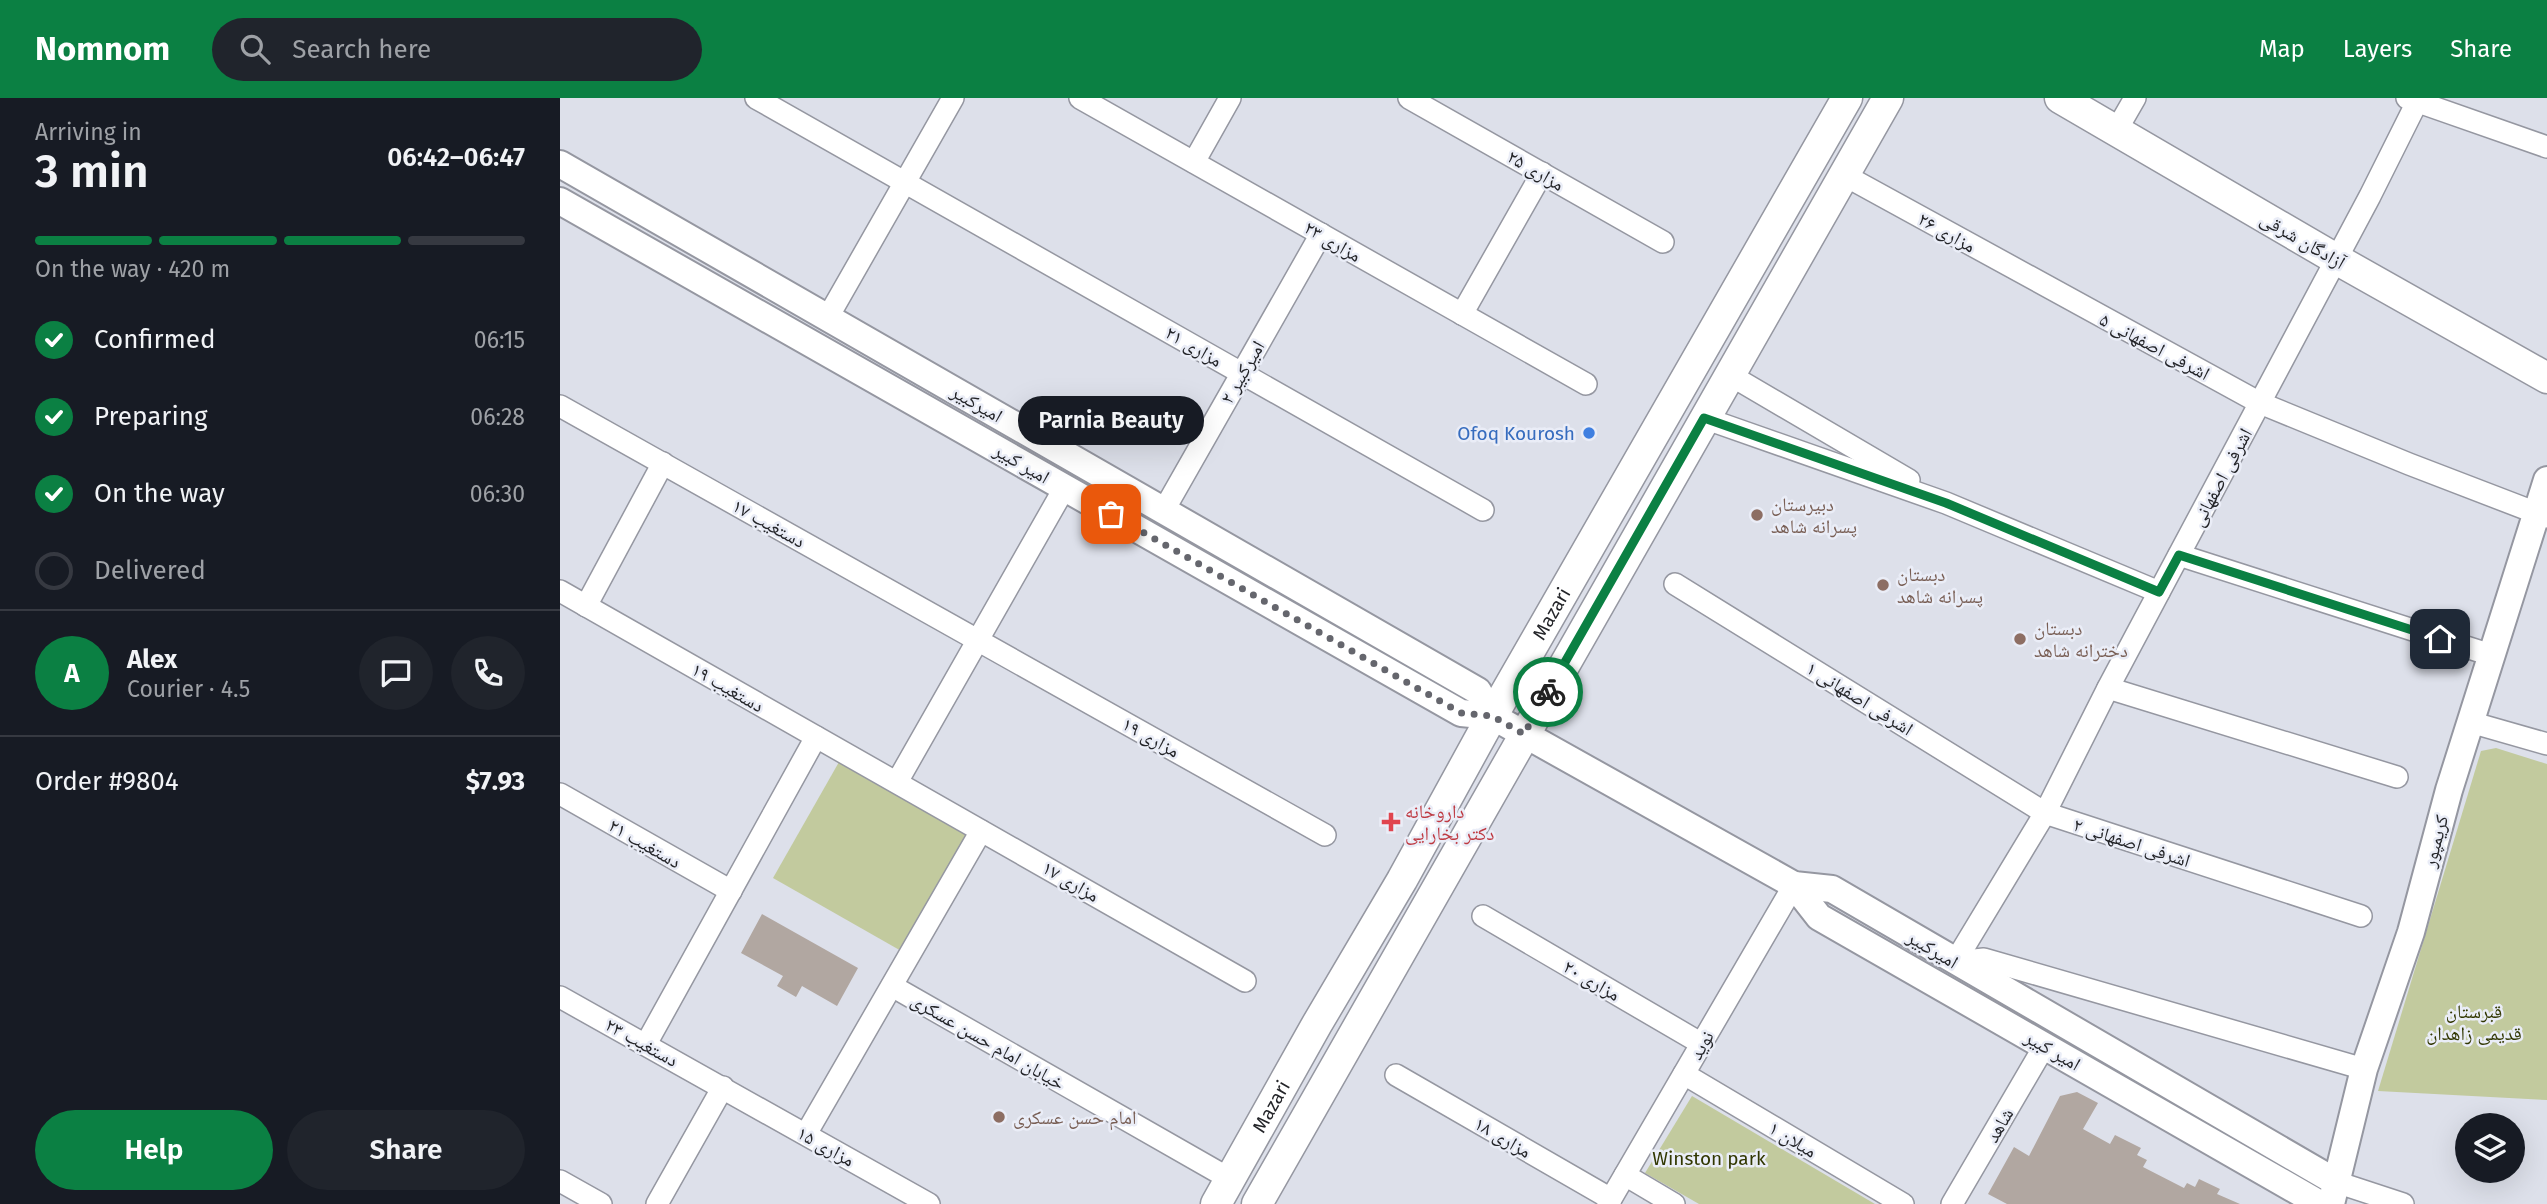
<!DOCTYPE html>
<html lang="en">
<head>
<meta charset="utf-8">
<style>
	body { margin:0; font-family:"Fira Sans","Noto Naskh Arabic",sans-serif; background:#20242c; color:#f1f3f6; height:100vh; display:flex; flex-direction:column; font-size:26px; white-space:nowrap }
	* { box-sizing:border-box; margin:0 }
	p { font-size:23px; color:#9ea1a6 }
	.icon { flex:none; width:38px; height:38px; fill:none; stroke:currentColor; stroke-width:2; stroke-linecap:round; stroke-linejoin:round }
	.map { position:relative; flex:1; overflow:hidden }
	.sheet { display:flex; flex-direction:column; background:#171b24; width:560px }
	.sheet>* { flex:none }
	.tools { position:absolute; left:1895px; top:1015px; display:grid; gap:14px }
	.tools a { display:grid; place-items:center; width:70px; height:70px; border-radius:50%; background:#171b24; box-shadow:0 7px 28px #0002; font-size:35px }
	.pin { position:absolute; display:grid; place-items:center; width:60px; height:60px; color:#fff; margin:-30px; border-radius:14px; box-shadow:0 4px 10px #0006 }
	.courier { position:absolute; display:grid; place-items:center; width:70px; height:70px; margin:-35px; border:5px solid #0b8043; border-radius:50%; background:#fff; color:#222; box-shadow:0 2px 9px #0007 }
	.bubble { position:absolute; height:49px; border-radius:24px; background:#171b24; box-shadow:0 7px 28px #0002; font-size:23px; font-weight:600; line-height:49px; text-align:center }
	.head em { font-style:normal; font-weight:600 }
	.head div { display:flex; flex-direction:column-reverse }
	.head { display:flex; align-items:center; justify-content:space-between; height:119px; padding:0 35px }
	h1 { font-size:46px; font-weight:600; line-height:52px }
	.bar { display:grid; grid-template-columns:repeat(4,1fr); gap:10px 7px; align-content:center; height:84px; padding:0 35px }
	.bar i { height:9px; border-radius:5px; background:#363941 }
	.bar .selected { background:#0b8043 }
	.bar p { grid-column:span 4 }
	.line { display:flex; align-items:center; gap:18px; padding:0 35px; border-top:2px solid #363941 }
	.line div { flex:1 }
	.round { display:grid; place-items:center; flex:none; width:74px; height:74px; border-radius:37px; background:#20242c }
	ol { padding:0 35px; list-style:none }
	li { display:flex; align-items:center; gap:21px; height:77px }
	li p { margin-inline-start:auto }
	li .icon { padding:7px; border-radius:50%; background:#0b8043; color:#fff; stroke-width:4 }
	li:last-child { color:#9ea1a6 }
	li i { width:38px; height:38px; border:4px solid #363941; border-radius:50% }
	.primary-button { display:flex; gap:14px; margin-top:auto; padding:14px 35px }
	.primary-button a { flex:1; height:80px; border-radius:42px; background:#0b8043; color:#fff; font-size:28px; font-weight:600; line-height:80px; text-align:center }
	.primary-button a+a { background:#20242c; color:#f1f3f6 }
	header { display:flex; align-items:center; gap:42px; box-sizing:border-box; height:98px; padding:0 35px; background:#0b8043; color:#fff }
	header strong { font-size:33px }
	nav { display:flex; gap:38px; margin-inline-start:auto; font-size:24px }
	.search { width:490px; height:63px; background:#20242c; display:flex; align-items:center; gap:18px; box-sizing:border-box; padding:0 24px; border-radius:38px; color:#9ea1a6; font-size:26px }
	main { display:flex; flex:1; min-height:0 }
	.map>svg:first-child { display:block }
</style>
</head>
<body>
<header>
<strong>Nomnom</strong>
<div class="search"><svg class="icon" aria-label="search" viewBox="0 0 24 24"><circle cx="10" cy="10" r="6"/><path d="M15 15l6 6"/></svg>Search here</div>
<nav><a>Map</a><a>Layers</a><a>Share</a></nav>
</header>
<main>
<section class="sheet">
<div class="head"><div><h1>3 min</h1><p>Arriving in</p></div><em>06:42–06:47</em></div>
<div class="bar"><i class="selected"></i><i class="selected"></i><i class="selected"></i><i></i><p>On the way · 420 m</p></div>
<ol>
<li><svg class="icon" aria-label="check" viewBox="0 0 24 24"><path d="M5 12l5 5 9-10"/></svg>Confirmed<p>06:15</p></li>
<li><svg class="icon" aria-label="check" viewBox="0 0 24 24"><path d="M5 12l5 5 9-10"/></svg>Preparing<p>06:28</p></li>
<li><svg class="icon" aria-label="check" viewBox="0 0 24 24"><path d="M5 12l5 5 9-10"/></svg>On the way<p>06:30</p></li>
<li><i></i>Delivered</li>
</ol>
<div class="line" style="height:126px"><b class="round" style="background:#0b8043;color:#fff">A</b><div><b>Alex</b><p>Courier · 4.5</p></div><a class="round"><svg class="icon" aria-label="chat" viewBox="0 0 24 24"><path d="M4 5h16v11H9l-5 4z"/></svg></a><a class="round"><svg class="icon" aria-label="phone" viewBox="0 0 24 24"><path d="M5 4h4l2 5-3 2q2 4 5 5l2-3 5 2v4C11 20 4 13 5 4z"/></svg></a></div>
<div class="line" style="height:91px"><div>Order #9804</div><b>$7.93</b></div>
<div class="primary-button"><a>Help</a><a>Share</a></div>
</section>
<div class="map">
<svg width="1987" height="1106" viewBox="0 0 1987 1106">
	<rect width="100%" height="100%" fill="#dde0ea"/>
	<g fill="#c2ca9e">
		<polygon points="1936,650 1987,666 1987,1002 1818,993 1921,653"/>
		<polygon points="279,664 409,737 343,854 213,780"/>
		<polygon points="1132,998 1315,1106 1139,1106 1085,1075"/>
	</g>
	<g fill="#b1a7a1">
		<polygon points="202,816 298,870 277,908 242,888 236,899 217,888 223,878 181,855"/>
		<polygon points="1517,994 1538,1005 1523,1031 1550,1046 1555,1037 1581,1050 1577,1057 1587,1062 1583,1069 1624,1090 1627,1085 1635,1089 1639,1081 1660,1091 1657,1096 1680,1106 1447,1106 1428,1096 1454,1049 1469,1058 1500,998"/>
	</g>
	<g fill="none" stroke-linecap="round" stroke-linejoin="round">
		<g stroke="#9597a1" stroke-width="24">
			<g id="minor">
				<polyline points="196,0 923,412"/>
				<polyline points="520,0 1026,286"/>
				<polyline points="849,0 1103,144"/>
				<polyline points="1847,0 1987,49"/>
				<polyline points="1556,33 1575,0"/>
				<polyline points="634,64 670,0"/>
				<polyline points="1284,77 1700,305 1849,366 1987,419"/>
				<polyline points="902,216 982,75"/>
				<polyline points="268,219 393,0"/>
				<polyline points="1170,277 1349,382"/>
				<polyline points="0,308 765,737"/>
				<polyline points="1144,320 1386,405 1599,494"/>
				<polyline points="604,412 761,136"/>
				<polyline points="1619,457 1931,557"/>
				<polyline points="1115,486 1485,715 1801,818"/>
				<polyline points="0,493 685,883"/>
				<polyline points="26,508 103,365"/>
				<polyline points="1548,590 1837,679"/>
				<polyline points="1910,624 1987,646"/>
				<polyline points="337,684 505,389"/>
				<polyline points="0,696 171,793"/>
				<polyline points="923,818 1142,946"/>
				<polyline points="1395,864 1485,715 1548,590 1810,98 1859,0"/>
				<polyline points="1395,864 1424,861 1804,971"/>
				<polyline points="332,888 670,1081"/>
				<polyline points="0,899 369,1106"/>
				<polyline points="86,946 256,639"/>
				<polyline points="1124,976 1343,1106"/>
				<polyline points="836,977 1051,1101"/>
				<polyline points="246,1036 421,733"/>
				<polyline points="1065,1077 1114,1106"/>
				<polyline points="0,1083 41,1106"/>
				<polyline points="1776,1084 1843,1106"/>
				<polyline points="97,1106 163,989"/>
				<polyline points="1048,1106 1234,787"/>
				<polyline points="1392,1106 1485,947"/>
			</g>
		</g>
		<g stroke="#9597a1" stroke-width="30">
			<g id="tertiary">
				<polyline points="0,66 918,593 932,618"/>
				<polyline points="0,103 901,615 932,618 1234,787 1272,791 1776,1084"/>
				<polyline points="1234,787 1259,819 1760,1106"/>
				<polyline points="1771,1106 1804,971 1851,834 1889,692 1987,382"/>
			</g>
		</g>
		<g stroke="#9597a1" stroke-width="33">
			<g id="secondary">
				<polyline points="1500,0 1776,161 1987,280"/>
				<path id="s1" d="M656,1106L757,926L842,782L926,629L1287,0"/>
				<polyline points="697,1106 1328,0"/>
			</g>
		</g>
		<use href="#minor" stroke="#fff" stroke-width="21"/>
		<use href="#tertiary" stroke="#fff" stroke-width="26"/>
		<use href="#secondary" stroke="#fff" stroke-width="30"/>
	</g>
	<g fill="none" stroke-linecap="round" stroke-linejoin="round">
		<polyline stroke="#65666d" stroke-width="7" stroke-dasharray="0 12.6" points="551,416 901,615 932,618 964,636 988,594"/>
		<polyline stroke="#0b8043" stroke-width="9" points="988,594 1144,320 1386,405 1599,494 1619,457 1880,541"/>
	</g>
	<circle fill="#3f7fe0" stroke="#eaedf7" stroke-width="2.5" cx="1029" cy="335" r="7"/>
	<g fill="#8d6e63" stroke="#eaedf7" stroke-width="2.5">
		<circle cx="1197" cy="417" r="7"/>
		<circle cx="1323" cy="487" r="7"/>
		<circle cx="1460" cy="541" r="7"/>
		<circle cx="439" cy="1019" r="7"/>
	</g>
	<path fill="#e0444e" stroke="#eaedf7" stroke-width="2.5" d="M827.5 713.5h7v7h7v7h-7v7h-7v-7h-7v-7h7z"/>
	<g text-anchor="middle" stroke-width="5" stroke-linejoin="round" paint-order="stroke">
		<g font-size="19" fill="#242529" stroke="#eaedf7">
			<text transform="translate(976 72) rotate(30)" y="7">مزاری ۲۵</text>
			<text transform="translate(1387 134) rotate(29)" y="7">مزاری ۲۶</text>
			<text transform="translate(1743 142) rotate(30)" y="7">آزادگان شرقی</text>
			<text transform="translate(773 143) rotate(30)" y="7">مزاری ۲۳</text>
			<text transform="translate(634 248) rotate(30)" y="7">مزاری ۲۱</text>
			<text transform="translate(1595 248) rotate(28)" y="7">اشرفی اصفهانی ۵</text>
			<text transform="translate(682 274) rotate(-60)" y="7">امیرکبیر ۲</text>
			<text transform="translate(417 305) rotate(30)" y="7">امیرکبیر</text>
			<text transform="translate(462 365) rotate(30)" y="7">امیر کبیر</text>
			<text transform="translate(1661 379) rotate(-62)" y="7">اشرفی اصفهانی</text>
			<text transform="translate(209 425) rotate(29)" y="7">دستغیب ۱۷</text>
			<text dy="7" stroke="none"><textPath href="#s1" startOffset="679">Mazari</textPath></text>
			<text transform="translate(168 589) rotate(30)" y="7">دستغیب ۱۹</text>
			<text transform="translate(1300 600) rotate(32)" y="7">اشرفی اصفهانی ۱</text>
			<text transform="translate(591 639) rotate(29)" y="7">مزاری ۱۹</text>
			<text transform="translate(1875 743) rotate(-75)" y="7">کریمپور</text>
			<text transform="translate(1572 744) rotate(18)" y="7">اشرفی اصفهانی ۲</text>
			<text transform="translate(85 745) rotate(30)" y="7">دستغیب ۲۱</text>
			<text transform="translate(511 783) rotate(30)" y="7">مزاری ۱۷</text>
			<text transform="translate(1373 851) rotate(31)" y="7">امیرکبیر</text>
			<text transform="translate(1032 882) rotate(30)" y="7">مزاری ۲۰</text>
			<text transform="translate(428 943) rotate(30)" y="7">خیابان امام حسن عسکری</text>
			<text transform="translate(82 944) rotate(29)" y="7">دستغیب ۲۳</text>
			<text transform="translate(1141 947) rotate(-60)" y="7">نوید</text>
			<text transform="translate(1493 952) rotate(30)" y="7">امیر کبیر</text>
			<text dy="7" stroke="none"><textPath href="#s1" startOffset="112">Mazari</textPath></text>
			<text transform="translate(1439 1027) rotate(-60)" y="7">شاهد</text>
			<text transform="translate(943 1039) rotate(30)" y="7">مزاری ۱۸</text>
			<text transform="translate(1233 1041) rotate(31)" y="7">میلان ۱</text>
			<text transform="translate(266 1048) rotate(29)" y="7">مزاری ۱۵</text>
		</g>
		<g font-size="19" fill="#366cbe" stroke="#eaedf7" text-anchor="end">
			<text x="1015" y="342">Ofoq Kourosh</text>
		</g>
		<g font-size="19" fill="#785e54" stroke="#eaedf7" text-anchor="start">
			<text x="1211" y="413">دبیرستان<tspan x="1211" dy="22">پسرانه شاهد</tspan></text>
			<text x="1337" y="483">دبستان<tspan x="1337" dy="22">پسرانه شاهد</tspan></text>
			<text x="1474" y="537">دبستان<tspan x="1474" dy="22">دخترانه شاهد</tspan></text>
			<text x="453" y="1026">امام حسن عسکری</text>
		</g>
		<g font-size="19" fill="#be3a42" stroke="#eaedf7" text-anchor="start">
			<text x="845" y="720">داروخانه<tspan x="845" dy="22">دکتر بخارایی</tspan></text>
		</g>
		<g font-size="19" fill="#313701" stroke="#eaedf7">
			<text x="1914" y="920">قبرستان<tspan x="1914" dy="22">قدیمی زاهدان</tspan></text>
			<text x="1149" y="1067">Winston park</text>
		</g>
	</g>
</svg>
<div class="tools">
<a><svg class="icon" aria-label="layers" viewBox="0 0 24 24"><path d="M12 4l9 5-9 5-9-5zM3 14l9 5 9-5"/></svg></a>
</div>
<div class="pin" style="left:551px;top:416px;background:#ea580c"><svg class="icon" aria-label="bag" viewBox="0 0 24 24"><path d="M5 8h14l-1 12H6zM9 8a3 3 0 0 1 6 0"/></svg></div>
<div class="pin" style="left:1880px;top:541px;background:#1f2937"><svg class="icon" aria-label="home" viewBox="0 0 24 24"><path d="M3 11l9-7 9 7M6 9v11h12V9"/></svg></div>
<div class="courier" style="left:988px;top:594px"><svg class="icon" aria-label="bike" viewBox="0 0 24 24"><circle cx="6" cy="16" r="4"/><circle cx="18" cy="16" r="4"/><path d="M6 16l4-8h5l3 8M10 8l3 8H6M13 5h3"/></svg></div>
<div class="bubble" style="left:458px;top:298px;width:186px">Parnia Beauty</div>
</div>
</main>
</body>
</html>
